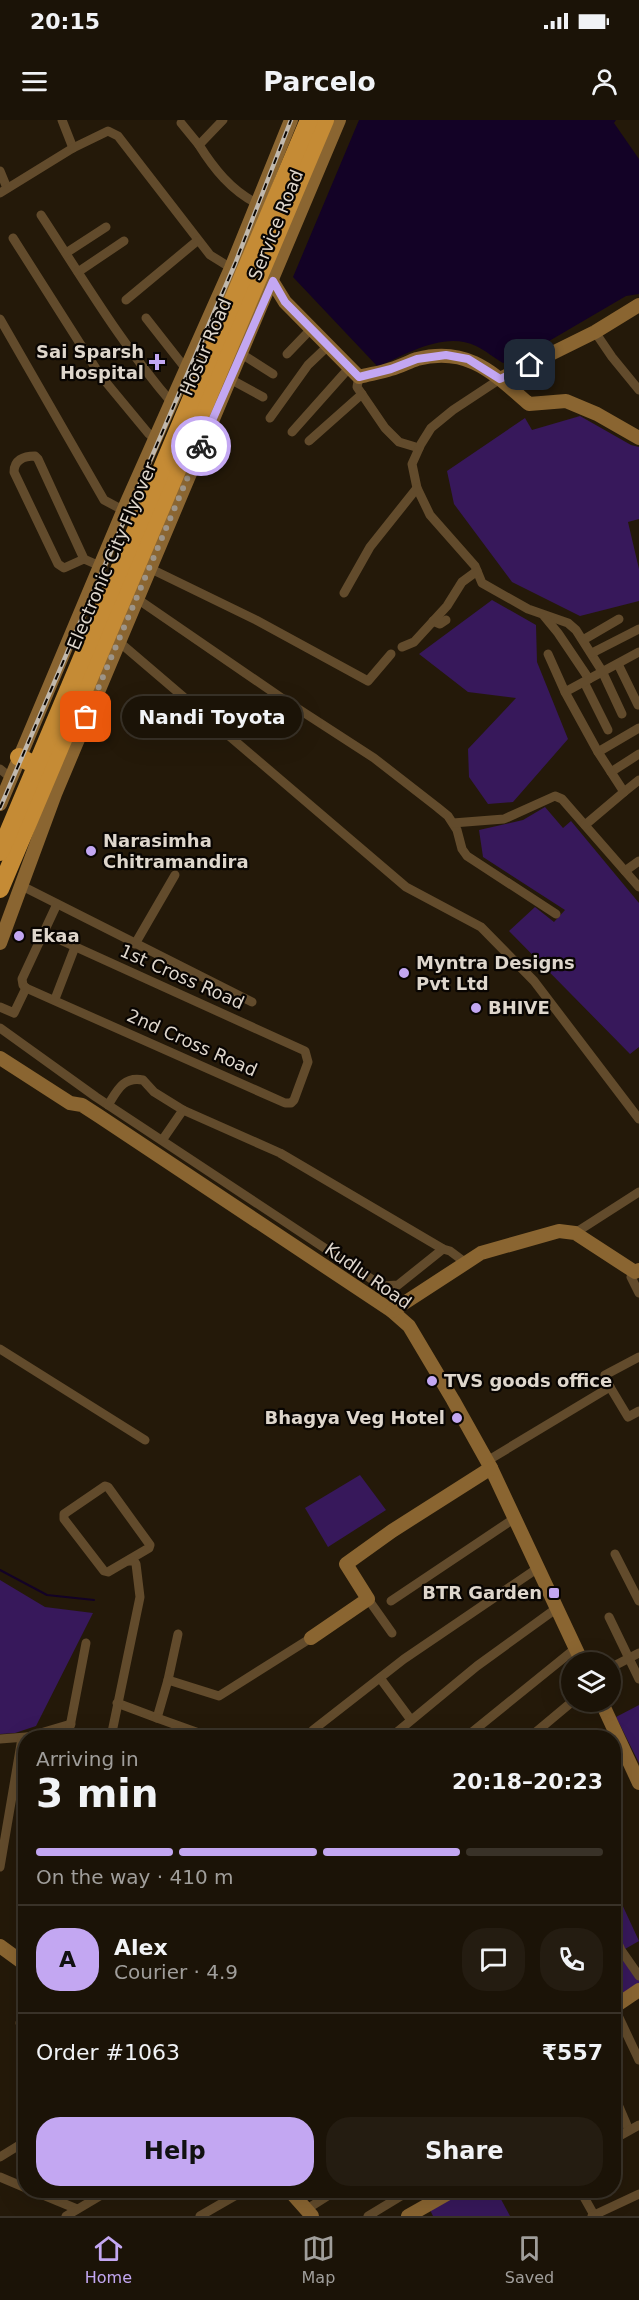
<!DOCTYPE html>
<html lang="en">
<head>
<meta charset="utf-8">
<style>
	body { margin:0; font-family:"DejaVu Sans",sans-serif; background:#241c11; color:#f1f3f6; height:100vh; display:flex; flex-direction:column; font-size:22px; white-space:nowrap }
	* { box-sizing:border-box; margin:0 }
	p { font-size:20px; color:#a09e9b }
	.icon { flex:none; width:33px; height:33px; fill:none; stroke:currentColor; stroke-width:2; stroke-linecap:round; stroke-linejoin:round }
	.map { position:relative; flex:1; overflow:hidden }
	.details { position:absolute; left:18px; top:1610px; width:603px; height:468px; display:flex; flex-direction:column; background:#1b1307; border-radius:24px; box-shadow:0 6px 24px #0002,0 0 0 2px #393228 }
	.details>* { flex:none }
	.tools { position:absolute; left:561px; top:1532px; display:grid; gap:12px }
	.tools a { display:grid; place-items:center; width:60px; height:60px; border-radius:50%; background:#1b1307; box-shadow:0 6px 24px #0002,0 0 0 2px #393228; font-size:30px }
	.pin { position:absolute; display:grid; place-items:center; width:51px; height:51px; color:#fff; margin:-26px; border-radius:12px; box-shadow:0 3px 9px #0006 }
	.courier { position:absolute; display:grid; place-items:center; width:60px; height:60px; margin:-30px; border:4px solid #c3a7f2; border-radius:50%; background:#fff; color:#222; box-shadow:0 2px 8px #0007 }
	.bubble { position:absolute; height:42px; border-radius:21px; background:#1b1307; box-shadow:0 6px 24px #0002,0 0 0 2px #393228; font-size:20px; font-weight:600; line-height:42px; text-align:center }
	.summary em { font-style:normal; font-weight:600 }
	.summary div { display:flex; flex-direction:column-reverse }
	.summary { display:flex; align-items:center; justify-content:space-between; height:102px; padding:0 18px }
	h1 { font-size:39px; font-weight:600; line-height:45px }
	.bar { display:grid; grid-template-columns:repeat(4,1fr); gap:9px 6px; align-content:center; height:72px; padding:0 18px }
	.bar i { height:8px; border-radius:4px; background:#393228 }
	.bar .selected { background:#c3a7f2 }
	.bar p { grid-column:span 4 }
	.line { display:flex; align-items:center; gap:15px; padding:0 18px; border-top:2px solid #393228 }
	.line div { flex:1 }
	.round { display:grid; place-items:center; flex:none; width:63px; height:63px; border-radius:24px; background:#241c11 }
	.action { display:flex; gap:12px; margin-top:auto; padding:12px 18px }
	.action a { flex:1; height:69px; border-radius:24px; background:#c3a7f2; color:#111; font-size:24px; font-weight:600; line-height:69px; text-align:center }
	.action a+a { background:#241c11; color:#f1f3f6 }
	.status { display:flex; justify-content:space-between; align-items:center; height:42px; padding:0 30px; background:#1b1307; direction:ltr }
	.status svg { height:16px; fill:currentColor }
	header { display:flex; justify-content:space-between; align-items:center; height:78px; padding:0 18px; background:#1b1307; font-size:27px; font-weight:600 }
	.tabs { display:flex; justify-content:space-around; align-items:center; height:84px; border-top:2px solid #393228; background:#1b1307; font-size:16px; color:#a09e9b }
	.tabs a { display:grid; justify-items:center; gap:3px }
	.tabs .selected { color:#c3a7f2 }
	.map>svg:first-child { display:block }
</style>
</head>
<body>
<div class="status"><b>20:15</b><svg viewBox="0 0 49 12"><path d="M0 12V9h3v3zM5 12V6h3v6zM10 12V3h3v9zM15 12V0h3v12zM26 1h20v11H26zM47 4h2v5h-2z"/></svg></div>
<header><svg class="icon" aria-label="menu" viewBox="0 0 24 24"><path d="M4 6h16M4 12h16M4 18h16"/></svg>Parcelo<svg class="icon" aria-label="person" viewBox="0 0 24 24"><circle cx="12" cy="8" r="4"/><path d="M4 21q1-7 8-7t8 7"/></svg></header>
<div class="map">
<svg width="639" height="2096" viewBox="0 0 639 2096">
	<rect width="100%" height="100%" fill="#241909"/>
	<g fill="#37185b">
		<polygon points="580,296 631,325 639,327 639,399 628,402 639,449 639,481 580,496 512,462 454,384 447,351 525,298 532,310"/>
		<polygon points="492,480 536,505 537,542 568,619 513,682 488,684 469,657 468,629 516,578 468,572 419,534"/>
		<polygon points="545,687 563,708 571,701 639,783 639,927 630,934 509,811 535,787 554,802 565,790 483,737 479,710 523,700"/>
		<polygon points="360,1355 386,1390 328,1427 305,1388"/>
		<polygon points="0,1460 45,1487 93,1493 36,1606 15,1613 0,1614"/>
		<polygon points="639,1585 639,1643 616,1597"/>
		<polygon points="614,1767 639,1821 625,1829 639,1858 639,1863 614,1880"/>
		<polygon points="464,2070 496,2070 510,2096 433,2096 430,2090"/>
	</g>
	<path fill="#130226" d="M359,0H616L614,3L639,39V174L626,176L544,224L503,243C494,238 485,230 476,226C445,211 406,234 378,247L293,157Z"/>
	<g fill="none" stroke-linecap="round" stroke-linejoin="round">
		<polyline stroke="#130226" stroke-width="2" points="0,1450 47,1475 94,1480"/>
		<g stroke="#624b2c" stroke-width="9">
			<polyline points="62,0 73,28"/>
			<path d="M223,0L199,25C214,49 231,70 256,83"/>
			<polyline points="181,3 199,25"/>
			<polyline points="0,51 7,68"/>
			<polyline points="0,73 73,28 108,11 118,16 210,135 231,148"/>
			<path d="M41,95C83,159 122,225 172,283"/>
			<polyline points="13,118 100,255 148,313 155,319"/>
			<polyline points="66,133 106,107"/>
			<polyline points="78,152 124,121"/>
			<polyline points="126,180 197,121"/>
			<polyline points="146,198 186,249"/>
			<polyline points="0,199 104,380 134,396"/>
			<polyline points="595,212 612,237 639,270"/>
			<polyline points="240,233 273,254"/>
			<polyline points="287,234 312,208"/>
			<polyline points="359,257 357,267 385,308 399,322 419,328"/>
			<polyline points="230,259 263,277"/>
			<polyline points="500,259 453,290 431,308 421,324 412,344 417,368 430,395 475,446 482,463 528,489 568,503 576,510 602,551 622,594"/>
			<polyline points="270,298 308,245 329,225"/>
			<polyline points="292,312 349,248"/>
			<polyline points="309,321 362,274"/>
			<path d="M84,439L64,448L58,444L14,352C14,340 23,336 35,336L38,339L84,439L100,446"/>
			<polyline points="145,446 256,500 368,561 391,534"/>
			<polyline points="344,473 370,427 417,368"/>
			<polyline points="136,478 283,579 374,638 437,687 448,696 457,710 462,729 467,736 556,794"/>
			<polyline points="544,496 558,513 589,559"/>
			<polyline points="433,501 440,504 446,500"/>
			<polyline points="583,520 619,499"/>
			<polyline points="118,521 406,767 481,807 534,861 639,999"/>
			<polyline points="402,527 414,522 447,486 462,462 477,451"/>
			<polyline points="592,533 639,509"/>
			<polyline points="548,534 565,572"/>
			<polyline points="618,544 638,585"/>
			<polyline points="584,562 608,610"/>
			<polyline points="598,632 639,608"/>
			<polyline points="0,649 11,658"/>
			<polyline points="611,652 639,634"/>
			<polyline points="624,672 639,660"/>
			<polyline points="453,703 504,699 555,676 562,679 639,767"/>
			<polyline points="585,705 624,672 598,632 565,572 639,532"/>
			<polyline points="625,751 639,741"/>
			<polyline points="20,765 252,882"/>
			<polyline points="135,824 175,755"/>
			<polyline points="26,868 285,983 291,983 294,980 308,942 305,931 45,813"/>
			<polyline points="26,868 23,865 22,859 57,784"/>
			<polyline points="55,879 75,827"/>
			<polyline points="0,887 14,893 26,868"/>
			<polyline points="0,908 96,977 382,1166 398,1165 443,1129"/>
			<path d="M108,985C117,971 123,956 143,960L154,972L183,990L280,1033L443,1129L450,1131L466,1143"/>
			<polyline points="163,1019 183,990"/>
			<polyline points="575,1113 639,1072"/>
			<polyline points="635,1152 631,1157 639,1173"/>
			<polyline points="0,1229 145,1320"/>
			<polyline points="610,1267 628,1297 639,1291"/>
			<polyline points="487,1341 610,1267 605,1255 639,1237"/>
			<polygon points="105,1366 108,1367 150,1425 149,1428 108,1452 104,1451 64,1399 64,1394"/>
			<polyline points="615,1434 639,1481"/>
			<polyline points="368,1479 392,1513"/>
			<polyline points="391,1481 515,1398"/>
			<polyline points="609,1497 639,1559"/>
			<polyline points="610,1548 639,1533"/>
			<polyline points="380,1558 411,1600"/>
			<polyline points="168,1560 178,1514"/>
			<polyline points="117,1583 157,1598 168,1560 219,1576 311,1518"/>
			<polyline points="157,1598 210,1617"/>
			<polyline points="27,1617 71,1604"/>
			<polyline points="68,1617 86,1523"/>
			<polyline points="111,1617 140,1477 136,1444 134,1441 128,1441"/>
			<polyline points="311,1617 313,1610 404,1539 538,1448"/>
			<polyline points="391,1617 477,1546 557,1488"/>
			<polyline points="466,1617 576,1528"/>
			<polyline points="530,1617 573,1581"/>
			<polyline points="0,1619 26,1617"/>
			<polyline points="0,1747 22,1618"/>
			<polyline points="614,1814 621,1830 639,1856"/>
			<polyline points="614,1887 639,1940"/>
			<polyline points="20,1903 26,1908"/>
			<polyline points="22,1974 26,1972"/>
			<polyline points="614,1975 629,2010"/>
			<polyline points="614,2019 639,2005"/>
			<polyline points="0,2037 26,2021"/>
			<polyline points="0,2057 26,2068"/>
			<polyline points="31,2070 77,2089"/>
			<polyline points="580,2070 594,2095"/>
			<polyline points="307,2089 337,2070"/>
			<polyline points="66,2096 110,2070"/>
			<polyline points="200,2096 245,2070"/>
			<polyline points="368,2096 411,2070"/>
			<polyline points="592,2096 639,2074"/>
		</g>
		<g stroke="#8a6531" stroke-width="14">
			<path d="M272,161L285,182L359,257C369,254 380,253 391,249C400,247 408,242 417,239C468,226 493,253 529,284L566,281L597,294L639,318"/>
			<polyline points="500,259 595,212 639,185"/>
			<polyline points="0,684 127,382 231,148 291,0"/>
			<polyline points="0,823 55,674 339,0"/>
			<polyline points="0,938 70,983 82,985 99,996 392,1191 409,1206 453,1280 491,1348 582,1542"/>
			<polyline points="392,1191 481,1133 559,1111 575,1113 635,1152 639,1150"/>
			<polyline points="311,1518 368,1479 346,1444 392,1411 491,1348"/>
			<polyline points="601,1581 639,1663"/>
			<polyline points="0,1826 26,1845"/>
			<polyline points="614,1887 639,1870"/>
			<polyline points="289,2070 312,2096"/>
			<polyline points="408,2096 454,2070"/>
		</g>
		<g stroke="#c58b35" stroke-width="18">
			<polyline points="19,637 31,643"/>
			<polyline points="0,769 325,0"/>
		</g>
		<g stroke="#c0b8ad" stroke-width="4.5">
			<polyline id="rail" points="0,688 235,144 291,0"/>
		</g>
		<use href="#rail" stroke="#090502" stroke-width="2" stroke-dasharray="7" stroke-linecap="butt"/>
		<polyline stroke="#c58b35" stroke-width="18" points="0,732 309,0"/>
	</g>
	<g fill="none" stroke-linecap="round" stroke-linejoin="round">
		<polyline stroke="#9d9488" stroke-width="6" stroke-dasharray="0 10.8" points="86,597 201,326"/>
		<polyline stroke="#c3a7f2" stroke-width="8" points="201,326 273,161 285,182 359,257 391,249 417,239 446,235 468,239 500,259 530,245"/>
	</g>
	<g fill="#c3a7f2" stroke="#090502" stroke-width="2">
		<path d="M154 233h6v6h6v6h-6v6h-6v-6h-6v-6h6z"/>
		<circle cx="91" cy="731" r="6"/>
		<circle cx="19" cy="816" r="6"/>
		<circle cx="404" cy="853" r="6"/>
		<circle cx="476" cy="888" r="6"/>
		<circle cx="432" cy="1261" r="6"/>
		<circle cx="457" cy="1298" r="6"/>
		<rect x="548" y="1467" width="12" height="12" rx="3"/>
	</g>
	<g text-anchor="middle" stroke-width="4.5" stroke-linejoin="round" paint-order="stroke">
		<g font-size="18" fill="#ded6cc" stroke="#090502">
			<text transform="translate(276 105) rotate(-68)" y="6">Service Road</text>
			<text transform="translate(206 227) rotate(-67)" y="6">Hosur Road</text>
			<text transform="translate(112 436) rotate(-67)" y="6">Electronic City Flyover</text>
			<text transform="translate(182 857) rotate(24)" y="6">1st Cross Road</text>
			<text transform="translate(192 923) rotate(24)" y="6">2nd Cross Road</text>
			<text transform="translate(368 1156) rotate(35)" y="6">Kudlu Road</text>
		</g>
		<g font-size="18" font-weight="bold" fill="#ded6cc" stroke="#090502" text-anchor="start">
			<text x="144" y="238" text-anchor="end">Sai Sparsh<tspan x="144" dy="21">Hospital</tspan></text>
			<text x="103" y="727">Narasimha<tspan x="103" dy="21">Chitramandira</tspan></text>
			<text x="31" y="822">Ekaa</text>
			<text x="416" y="849">Myntra Designs<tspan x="416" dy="21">Pvt Ltd</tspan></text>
			<text x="488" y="894">BHIVE</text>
			<text x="444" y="1267">TVS goods office</text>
			<text x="445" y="1304" text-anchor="end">Bhagya Veg Hotel</text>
			<text x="542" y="1479" text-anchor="end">BTR Garden</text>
		</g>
	</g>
</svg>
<div class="tools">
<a><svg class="icon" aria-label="layers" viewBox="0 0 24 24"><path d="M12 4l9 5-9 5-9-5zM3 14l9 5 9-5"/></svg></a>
</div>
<div class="pin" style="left:86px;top:597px;background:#ea580c"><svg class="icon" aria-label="bag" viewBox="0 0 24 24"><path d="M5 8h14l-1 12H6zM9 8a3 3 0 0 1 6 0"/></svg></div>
<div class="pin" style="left:530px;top:245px;background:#1f2937"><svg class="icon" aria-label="home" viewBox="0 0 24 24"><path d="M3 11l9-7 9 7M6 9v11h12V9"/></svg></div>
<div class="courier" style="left:201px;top:326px"><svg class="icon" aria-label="bike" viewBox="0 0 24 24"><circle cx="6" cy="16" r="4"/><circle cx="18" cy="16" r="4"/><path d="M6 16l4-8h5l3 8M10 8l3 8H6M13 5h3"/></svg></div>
<div class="bubble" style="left:122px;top:576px;width:180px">Nandi Toyota</div>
<section class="details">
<div class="summary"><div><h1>3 min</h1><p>Arriving in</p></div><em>20:18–20:23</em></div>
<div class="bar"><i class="selected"></i><i class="selected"></i><i class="selected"></i><i></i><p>On the way · 410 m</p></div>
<div class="line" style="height:108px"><b class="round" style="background:#c3a7f2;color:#111">A</b><div><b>Alex</b><p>Courier · 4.9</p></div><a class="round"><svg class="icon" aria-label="chat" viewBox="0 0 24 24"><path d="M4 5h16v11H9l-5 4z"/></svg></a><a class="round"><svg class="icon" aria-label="phone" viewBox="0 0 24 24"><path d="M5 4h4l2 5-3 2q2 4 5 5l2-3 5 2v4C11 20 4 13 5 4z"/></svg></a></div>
<div class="line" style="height:78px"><div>Order #1063</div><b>₹557</b></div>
<div class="action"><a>Help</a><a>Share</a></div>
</section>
</div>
<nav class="tabs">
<a class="selected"><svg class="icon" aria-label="home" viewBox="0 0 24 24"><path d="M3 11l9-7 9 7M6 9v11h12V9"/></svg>Home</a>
<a><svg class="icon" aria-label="map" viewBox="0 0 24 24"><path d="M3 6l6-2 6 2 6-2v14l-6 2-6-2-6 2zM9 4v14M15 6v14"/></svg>Map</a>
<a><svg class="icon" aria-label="saved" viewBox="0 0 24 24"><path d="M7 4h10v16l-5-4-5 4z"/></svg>Saved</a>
</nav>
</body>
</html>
